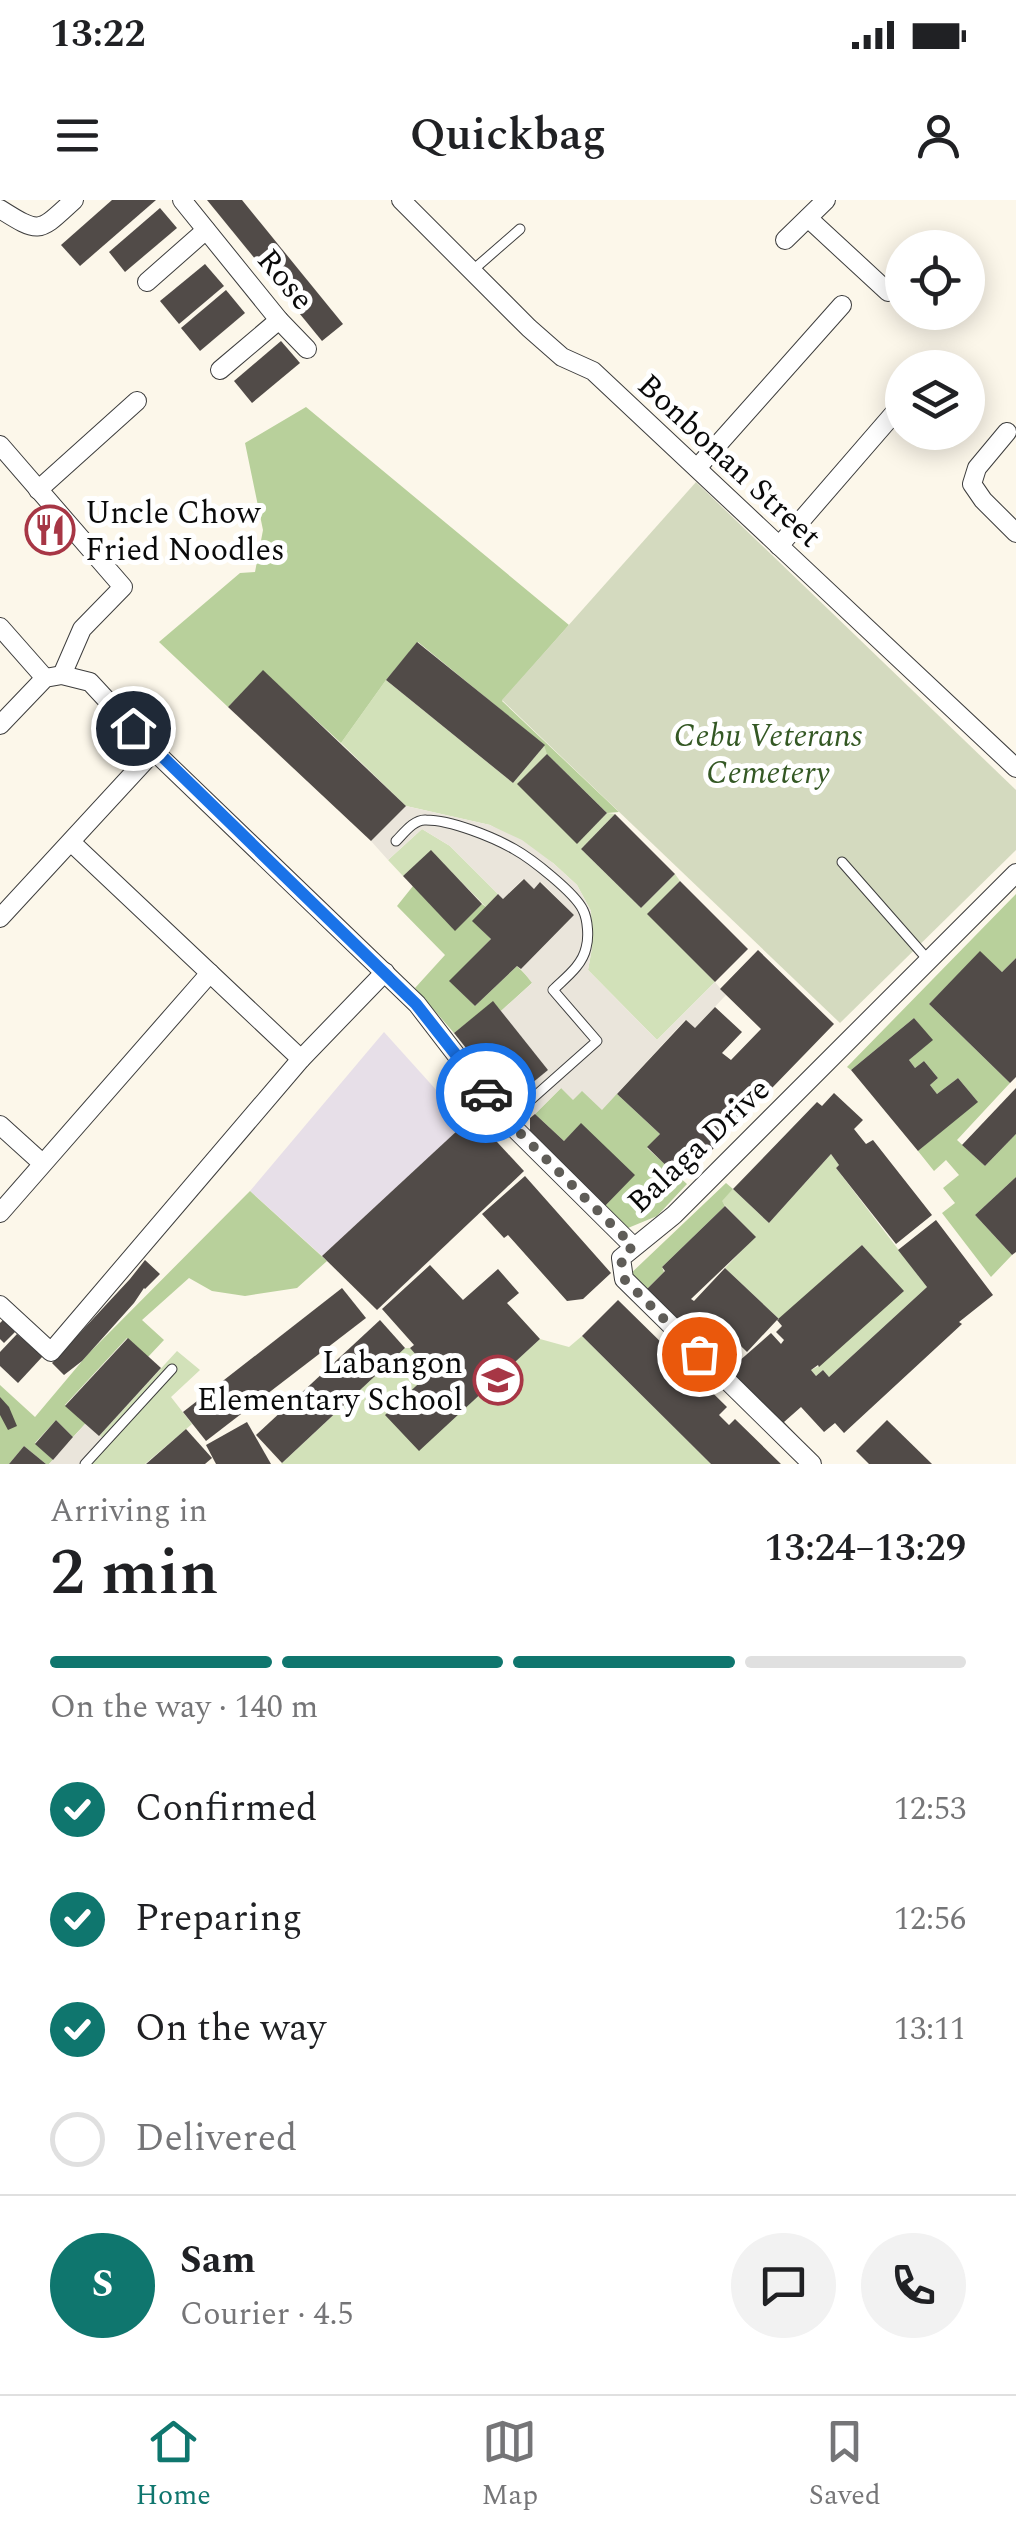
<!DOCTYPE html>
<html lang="en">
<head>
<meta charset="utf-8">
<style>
	body { margin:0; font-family:Spectral,serif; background:#f2f2f2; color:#202124; height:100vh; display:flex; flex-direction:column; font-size:38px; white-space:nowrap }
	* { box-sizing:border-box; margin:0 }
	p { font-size:32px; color:#757577 }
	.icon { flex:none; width:55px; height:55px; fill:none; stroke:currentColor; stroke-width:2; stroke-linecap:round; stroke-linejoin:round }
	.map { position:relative; height:1264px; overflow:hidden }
	.panel { display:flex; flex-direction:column; background:#fff; flex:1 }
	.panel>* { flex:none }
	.fabs { position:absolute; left:885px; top:30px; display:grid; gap:20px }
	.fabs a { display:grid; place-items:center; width:100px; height:100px; border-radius:50%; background:#fff; box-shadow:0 5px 25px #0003; font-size:50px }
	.pin { position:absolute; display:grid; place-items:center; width:85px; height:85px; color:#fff; margin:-42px; border:5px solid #fff; border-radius:50%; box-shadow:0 2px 10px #0007 }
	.courier { position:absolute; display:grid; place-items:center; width:100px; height:100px; margin:-50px; border:8px solid #1a73e8; border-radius:50%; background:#fff; color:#222; box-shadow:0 2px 12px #0007 }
	.summary em { font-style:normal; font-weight:600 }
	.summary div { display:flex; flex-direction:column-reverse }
	.summary { display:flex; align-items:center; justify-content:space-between; height:170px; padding:0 50px }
	h1 { font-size:65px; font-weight:600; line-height:75px }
	.bar { display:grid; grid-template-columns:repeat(4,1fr); gap:15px 10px; align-content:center; height:120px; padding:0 50px }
	.bar i { height:12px; border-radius:8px; background:#e0e0e0 }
	.bar .on { background:#0f766e }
	.bar p { grid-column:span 4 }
	.line { display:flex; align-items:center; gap:25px; padding:0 50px; border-top:2px solid #e0e0e0 }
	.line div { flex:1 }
	.round { display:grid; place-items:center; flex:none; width:105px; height:105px; border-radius:52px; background:#f2f2f2 }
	ol { padding:0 50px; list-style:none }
	li { display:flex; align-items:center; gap:30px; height:110px }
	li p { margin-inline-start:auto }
	li .icon { padding:10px; border-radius:50%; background:#0f766e; color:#fff; stroke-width:4 }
	li:last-child { color:#757577 }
	li i { width:55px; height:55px; border:5px solid #e0e0e0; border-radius:50% }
	.status { display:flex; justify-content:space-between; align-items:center; height:70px; padding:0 50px; background:#fff; direction:ltr }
	.status svg { height:28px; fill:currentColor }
	header { display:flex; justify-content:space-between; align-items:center; height:130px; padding:0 50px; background:#fff; font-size:45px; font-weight:600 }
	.tab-bar { display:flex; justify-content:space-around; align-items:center; height:140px; border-top:2px solid #e0e0e0; background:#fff; font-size:28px; color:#757577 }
	.tab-bar a { display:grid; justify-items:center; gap:5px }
	.tab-bar .on { color:#0f766e }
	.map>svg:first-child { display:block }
</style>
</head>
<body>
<div class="status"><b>13:22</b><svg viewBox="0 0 49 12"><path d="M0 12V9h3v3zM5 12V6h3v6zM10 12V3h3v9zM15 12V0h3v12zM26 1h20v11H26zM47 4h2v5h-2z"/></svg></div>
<header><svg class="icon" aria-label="menu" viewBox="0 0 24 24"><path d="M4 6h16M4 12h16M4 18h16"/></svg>Quickbag<svg class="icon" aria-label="person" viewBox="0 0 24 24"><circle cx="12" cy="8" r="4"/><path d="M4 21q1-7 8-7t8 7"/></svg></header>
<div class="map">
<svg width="1016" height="1264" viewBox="0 0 1016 1264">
	<rect width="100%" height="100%" fill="#fcf7ea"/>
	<polygon fill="#e7dfe8" points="384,832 466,923 322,1056 250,991"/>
	<g fill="#d2e1b9">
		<polygon points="386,480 513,583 545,545 577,643 607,613 615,614 581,649 641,708 675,674 680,681 648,714 715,782 657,840 588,770 592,748 591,711 577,685 553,663 490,625 406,606 341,543"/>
		<polygon points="422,629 450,646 498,694 486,707 431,651 403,676 388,660"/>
		<polygon points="831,954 839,965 836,968 927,1087 829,1177 823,1170 816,1176 811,1170 819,1166 903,1091 862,1045 779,1119 725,1068 755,1037 721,1001 733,989 769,1023"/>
		<polygon points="582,1136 711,1264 281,1264 405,1148 410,1148 431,1172 386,1215 419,1250 540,1139 569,1147"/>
		<polygon points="177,1151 200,1170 171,1197 192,1224 145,1264 85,1264 105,1241 99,1236"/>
	</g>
	<g fill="#b8d09b">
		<polygon points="306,207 569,425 502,501 619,612 607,613 547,554 544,545 418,442 386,480 341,543 263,471 228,507 159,442 240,373 255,372 263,330 245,243"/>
		<polygon points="413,686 455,730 482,704 486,707 473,721 491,739 450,781 475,806 517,766 533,782 501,811 493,802 454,833 415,788 445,755 397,706"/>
		<polygon points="1016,694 1016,758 1002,772 980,752 929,804 1010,883 957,940 985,966 1016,934 1016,977 975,1015 1012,1055 991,1077 942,1013 955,1003 943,988 959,975 946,960 934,971 918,951 977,901 958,878 937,894 930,885 938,878 924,861 915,868 909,860 932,840 914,818 851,870 847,867"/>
		<polygon points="561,888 617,894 660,934 647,948 687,984 657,1016 628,1028 605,1006 634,975 581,924 564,941 535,914"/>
		<polygon points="726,983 733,989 722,1001 725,1006 662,1067 664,1072 642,1094 626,1078"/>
		<polygon points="250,991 327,1061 297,1088 245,1096 212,1091 189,1078 142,1120 164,1140 148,1157 127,1138 65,1205 86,1223 73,1237 56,1220 35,1243 53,1260 49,1264 46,1264 24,1246 9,1264 0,1264 0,1185 35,1217 88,1154"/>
	</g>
	<polygon fill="#d4dabf" points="696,282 1016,590 1016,650 840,823 502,500"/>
	<g fill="#eae5db">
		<polygon points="406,606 490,625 522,640 553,663 577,685 591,711 592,748 588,770 657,840 715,782 726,795 695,828 685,820 602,910 582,891 573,900 561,888 532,917 513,898 548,870 501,811 532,783 521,769 574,715 541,682 534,689 523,679 503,699 450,646 422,629 388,660 371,641"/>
		<polygon points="86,1223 106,1241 85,1264 49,1264"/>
	</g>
	<g fill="#514b48" fill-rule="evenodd">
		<polygon points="112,0 156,0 80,66 61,45"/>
		<polygon points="207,0 242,0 343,124 322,141"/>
		<polygon points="160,8 177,28 125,72 109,52"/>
		<polygon points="205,64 224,86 179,124 160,101"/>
		<polygon points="226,90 245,113 200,151 181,128"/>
		<polygon points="281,141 300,163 252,203 234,181"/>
		<polygon points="417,442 545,545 513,583 386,480"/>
		<polygon points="263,470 406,606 371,641 228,507"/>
		<polygon points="547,554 607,613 577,644 517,584"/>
		<polygon points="615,614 675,674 641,708 581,649"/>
		<polygon points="431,650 482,704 455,731 403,676"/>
		<polygon points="524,679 534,689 540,682 574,715 521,769 517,766 475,806 449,781 491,739 472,721 498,694 503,699"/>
		<polygon points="680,681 748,749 715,782 647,714"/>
		<polygon points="758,750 834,824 682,981 647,947 660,934 617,894 686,820 695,828 715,807 742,832 722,853 731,860 761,829 720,789"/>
		<polygon points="980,751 1002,772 1016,758 1016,877 1010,883 929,804"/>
		<polygon points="493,801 548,870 509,902 454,833"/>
		<polygon points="914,818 933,840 909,860 915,868 924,861 938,878 930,885 937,894 958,878 978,902 918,951 851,870"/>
		<polygon points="1016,888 1016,934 985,966 962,945"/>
		<polygon points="834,893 863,920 854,929 866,944 873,940 932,1015 896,1044 836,968 839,965 831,954 769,1023 733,989 817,902 822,906"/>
		<polygon points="535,914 564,941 581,923 635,975 605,1006 530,934 530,918"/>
		<polygon points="473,916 524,971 377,1110 322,1056"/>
		<polygon points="525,976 611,1073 583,1099 567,1101 508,1035 504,1038 482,1014"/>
		<polygon points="1016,977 1016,1052 1012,1055 975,1015"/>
		<path d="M725,1006L756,1037L691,1099L694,1101L725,1068L779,1119L777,1120L862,1045L904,1091L819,1167L818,1165L811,1170L816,1176L823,1170L829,1177L927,1087L898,1050L936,1020L993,1095L959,1122L962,1124L844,1233L835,1223L824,1232L801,1207L784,1222L804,1243L797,1249L642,1094L665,1071L662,1067ZM714,1120L747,1152L777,1120L782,1126L776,1132L784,1140L781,1144L771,1133L738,1162L704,1129Z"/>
		<polygon points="145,1060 160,1074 145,1089 144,1088 134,1103 82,1161 64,1175 52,1163 130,1079"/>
		<polygon points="430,1065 463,1100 498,1069 519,1093 507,1103 540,1139 419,1251 385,1215 431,1172 410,1148 414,1145 382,1109"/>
		<polygon points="342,1088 366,1118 206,1241 183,1212"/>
		<polygon points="618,1100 727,1207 719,1215 729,1225 735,1219 781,1264 711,1264 582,1136"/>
		<polygon points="4,1119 15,1132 4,1143 0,1139 0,1123"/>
		<polygon points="380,1120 405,1148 282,1263 256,1235"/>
		<polygon points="17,1134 43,1156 18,1183 0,1166 0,1152"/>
		<polygon points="128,1138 161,1168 99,1236 65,1206"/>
		<polygon points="0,1197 9,1207 17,1226 8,1230 0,1215"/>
		<polygon points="56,1220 73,1237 53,1260 35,1244"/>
		<polygon points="887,1220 932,1264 869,1264 856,1251"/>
		<polygon points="247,1222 271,1264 216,1264 206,1245"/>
		<polygon points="186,1229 212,1258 205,1264 146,1264"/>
		<polygon points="24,1246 46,1264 9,1264"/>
	</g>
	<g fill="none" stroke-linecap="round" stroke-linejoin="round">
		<g stroke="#3d3d3d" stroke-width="11">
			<g id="lane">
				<polyline points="473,70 520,29"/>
				<polyline points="48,326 61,316"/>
				<path d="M396,641C404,633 414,619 426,620C451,620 493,637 514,649C532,659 575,693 583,710C588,720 589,738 586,748C582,766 565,778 553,790L597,841L507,921"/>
				<polyline points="842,662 929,761"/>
				<polyline points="85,1264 172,1169"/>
			</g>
		</g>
		<g stroke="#3d3d3d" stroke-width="20">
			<g id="street">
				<polyline points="182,0 279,120 307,149"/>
				<polyline points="401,0 529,128 562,157 593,171 1016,568"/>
				<path d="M0,9C41,35 39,32 74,0"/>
				<polyline points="808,18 888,92"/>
				<polyline points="785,40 826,0"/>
				<polyline points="147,82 206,30"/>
				<polyline points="220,170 279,120"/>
				<polyline points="1007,232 977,268 972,284 983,300 1016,333"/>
				<polyline points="0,245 123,387 82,429 62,475"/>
				<polyline points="697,268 842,105"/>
				<polyline points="38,290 137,201"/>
				<polyline points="779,346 902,204"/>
				<polyline points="0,427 45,478"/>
				<polyline points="0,525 45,478 62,475 90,482 154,551 417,804 507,921 633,1046"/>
				<polyline points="72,643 301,859"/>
				<polyline points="0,718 154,551"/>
				<polyline points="0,925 42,963"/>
				<polyline points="0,1013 210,773"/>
				<polyline points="0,1105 51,1152 301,859 385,772"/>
				<polyline points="812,1264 624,1079 621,1058 674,1015 1016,673"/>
			</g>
		</g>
		<use href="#lane" stroke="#fff" stroke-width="9"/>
		<use href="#street" stroke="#fff" stroke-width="18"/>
	</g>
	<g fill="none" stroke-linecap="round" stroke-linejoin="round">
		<polyline stroke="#5f5d58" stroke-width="10" stroke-dasharray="0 18" points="486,893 507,920 633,1046 621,1058 624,1079 699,1154"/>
		<polyline stroke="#1a73e8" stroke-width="12" points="133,528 416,804 486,893"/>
	</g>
	<defs>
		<g id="restaurant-ring" transform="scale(2.5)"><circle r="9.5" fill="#fff" stroke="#a73645" stroke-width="1.5"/><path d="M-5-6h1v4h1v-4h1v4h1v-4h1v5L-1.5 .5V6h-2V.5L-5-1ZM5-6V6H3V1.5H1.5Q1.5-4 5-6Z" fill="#a73645"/></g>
		<g id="school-ring" transform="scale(2.5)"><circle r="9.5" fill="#fff" stroke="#a73645" stroke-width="1.5"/><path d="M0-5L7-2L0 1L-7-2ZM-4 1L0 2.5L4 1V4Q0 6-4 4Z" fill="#a73645"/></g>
	</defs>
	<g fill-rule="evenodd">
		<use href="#restaurant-ring" x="50" y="330"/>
		<use href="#school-ring" x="498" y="1180"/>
	</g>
	<g text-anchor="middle" stroke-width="10" stroke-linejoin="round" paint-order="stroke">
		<g font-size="32" fill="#0a0a0a" stroke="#fff">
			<text transform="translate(286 79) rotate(50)" y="11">Rose</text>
			<text transform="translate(730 260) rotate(43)" y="11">Bonbonan Street</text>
			<text transform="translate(698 945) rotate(-43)" y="11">Balaga Drive</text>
		</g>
		<g font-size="32" fill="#0a0a0a" stroke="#fff" text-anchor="start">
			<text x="85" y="323">Uncle Chow<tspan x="85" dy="37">Fried Noodles</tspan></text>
			<text x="463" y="1173" text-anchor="end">Labangon<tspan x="463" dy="37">Elementary School</tspan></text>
		</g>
		<g font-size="32" font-style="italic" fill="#345824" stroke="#fff">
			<text x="768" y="546">Cebu Veterans<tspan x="768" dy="37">Cemetery</tspan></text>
		</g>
	</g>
</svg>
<div class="fabs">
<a><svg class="icon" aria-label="locate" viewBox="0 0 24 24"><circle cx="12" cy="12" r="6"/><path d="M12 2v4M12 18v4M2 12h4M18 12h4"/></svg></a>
<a><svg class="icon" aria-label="layers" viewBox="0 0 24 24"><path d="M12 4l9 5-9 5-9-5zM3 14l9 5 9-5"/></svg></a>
</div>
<div class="pin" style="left:699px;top:1154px;background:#ea580c"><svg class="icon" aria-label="bag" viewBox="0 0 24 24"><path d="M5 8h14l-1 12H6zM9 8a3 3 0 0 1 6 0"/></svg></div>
<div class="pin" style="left:133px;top:528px;background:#1f2937"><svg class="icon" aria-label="home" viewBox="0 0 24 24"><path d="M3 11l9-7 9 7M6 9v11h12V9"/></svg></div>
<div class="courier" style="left:486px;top:893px"><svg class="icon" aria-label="car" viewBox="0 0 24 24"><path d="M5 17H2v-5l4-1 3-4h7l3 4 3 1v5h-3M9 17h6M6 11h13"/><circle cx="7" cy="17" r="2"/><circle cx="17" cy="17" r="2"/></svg></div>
</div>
<section class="panel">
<div class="summary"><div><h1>2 min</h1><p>Arriving in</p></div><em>13:24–13:29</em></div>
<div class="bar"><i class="on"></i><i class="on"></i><i class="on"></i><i></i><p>On the way · 140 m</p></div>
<ol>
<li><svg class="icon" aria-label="check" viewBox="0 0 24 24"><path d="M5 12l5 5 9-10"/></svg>Confirmed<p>12:53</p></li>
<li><svg class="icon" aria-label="check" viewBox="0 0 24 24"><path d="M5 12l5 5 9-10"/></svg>Preparing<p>12:56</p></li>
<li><svg class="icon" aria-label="check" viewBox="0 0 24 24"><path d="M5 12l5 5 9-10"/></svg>On the way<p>13:11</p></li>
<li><i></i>Delivered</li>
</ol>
<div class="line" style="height:180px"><b class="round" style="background:#0f766e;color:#fff">S</b><div><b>Sam</b><p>Courier · 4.5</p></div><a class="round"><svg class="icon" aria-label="chat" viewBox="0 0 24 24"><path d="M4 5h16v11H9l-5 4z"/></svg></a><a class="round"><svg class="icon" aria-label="phone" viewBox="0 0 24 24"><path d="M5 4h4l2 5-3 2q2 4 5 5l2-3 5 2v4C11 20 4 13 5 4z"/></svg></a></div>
</section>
<nav class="tab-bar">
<a class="on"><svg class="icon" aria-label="home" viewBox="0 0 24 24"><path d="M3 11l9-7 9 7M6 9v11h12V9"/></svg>Home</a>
<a><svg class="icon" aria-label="map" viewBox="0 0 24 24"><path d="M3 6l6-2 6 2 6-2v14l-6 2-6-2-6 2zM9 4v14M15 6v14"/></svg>Map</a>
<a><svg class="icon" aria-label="saved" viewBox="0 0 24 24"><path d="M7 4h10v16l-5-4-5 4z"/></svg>Saved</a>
</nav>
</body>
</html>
